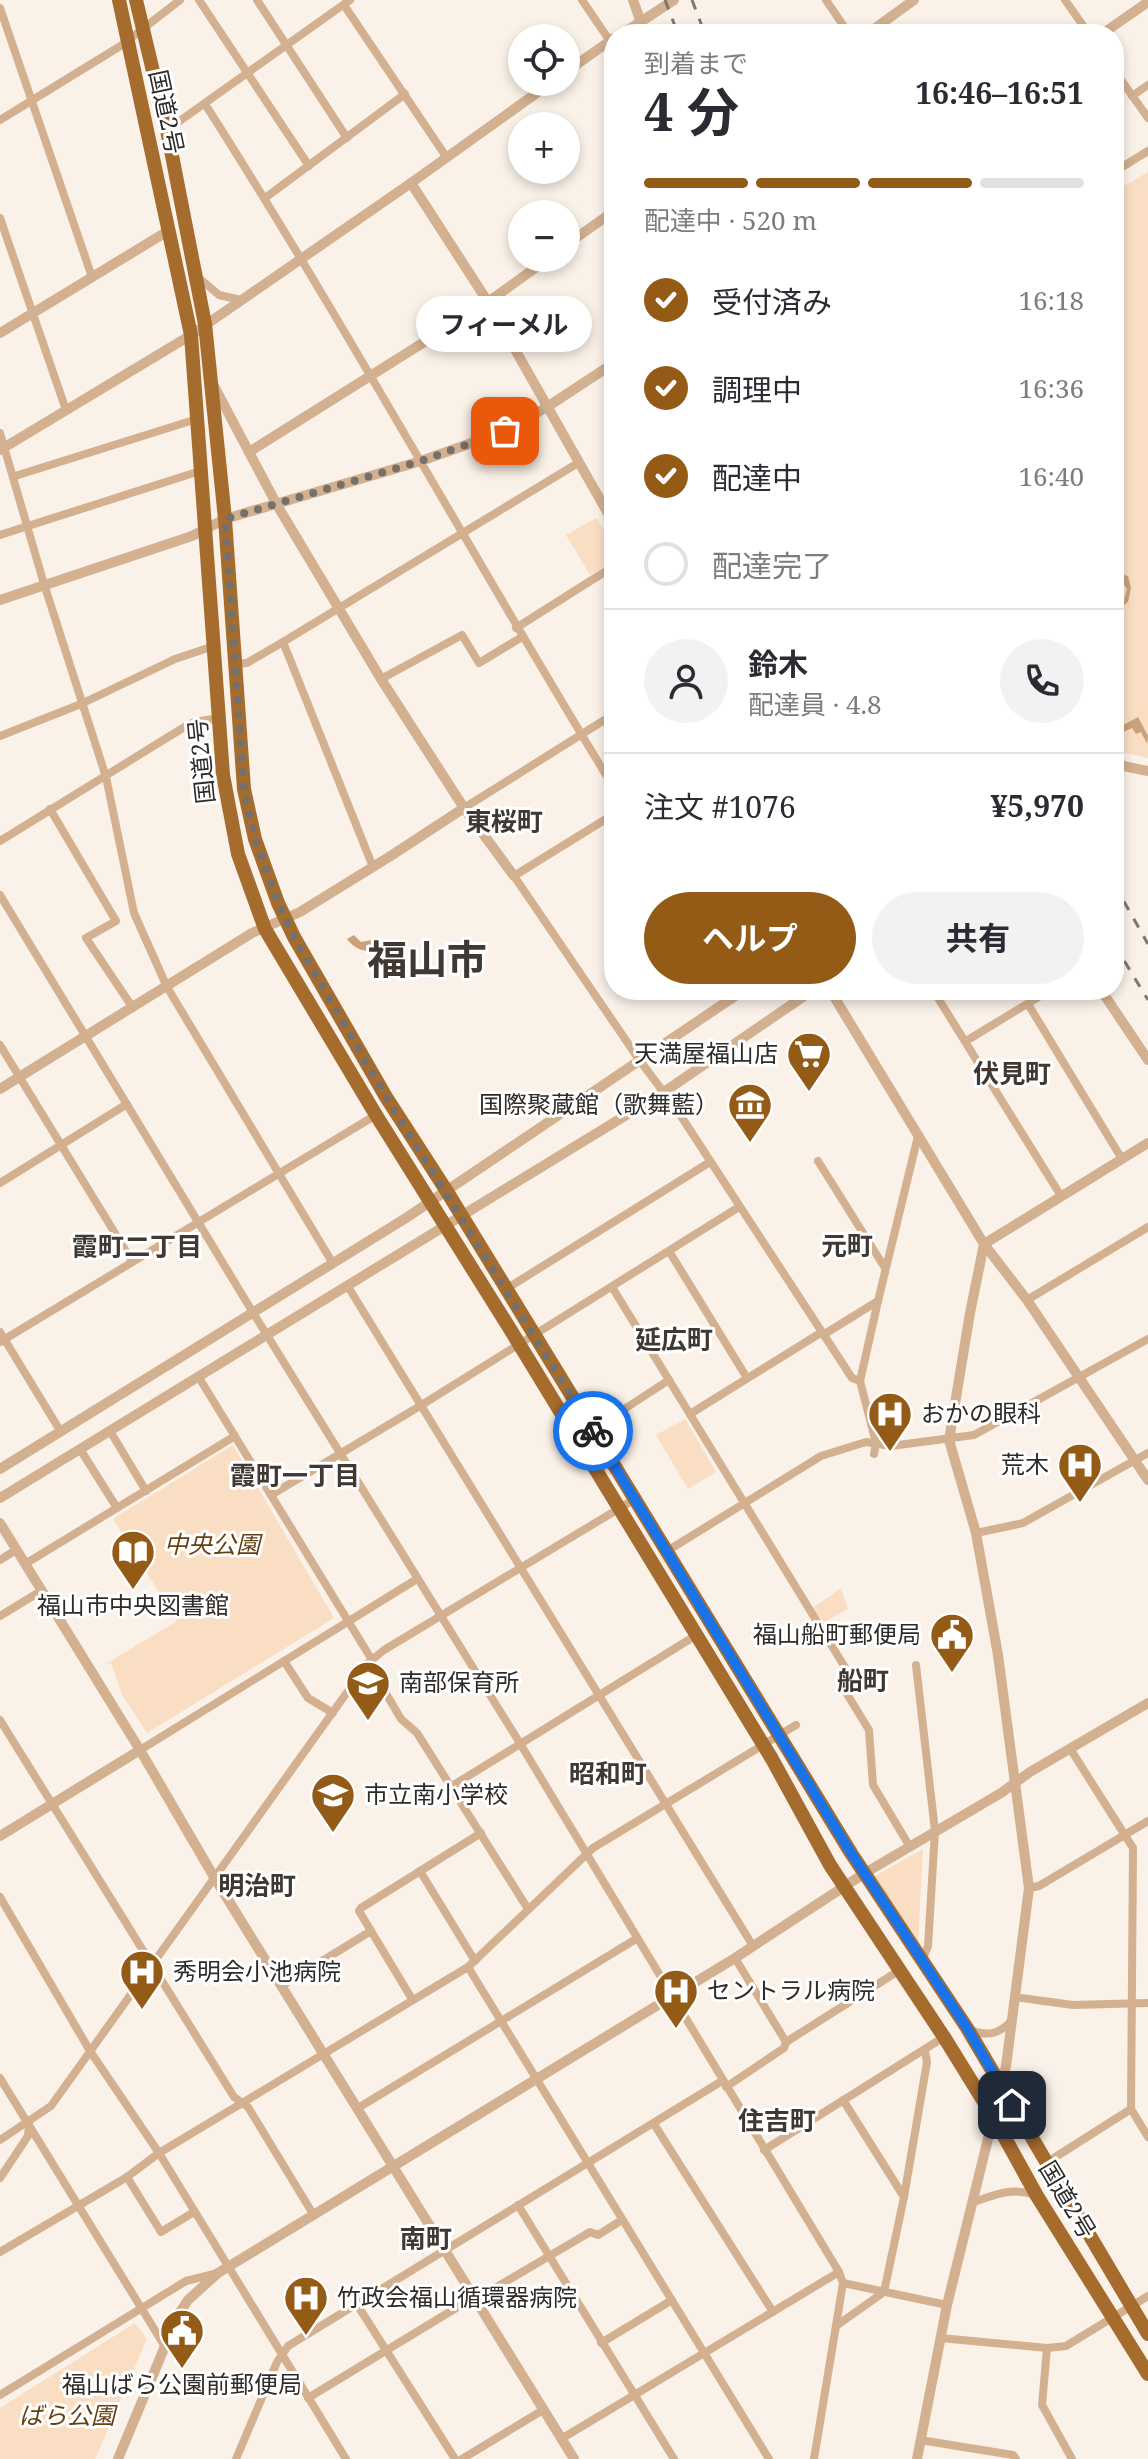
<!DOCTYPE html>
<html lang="ja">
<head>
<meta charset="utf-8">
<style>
	body { margin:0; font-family:"Noto Serif","Noto Sans JP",serif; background:#f2f2f3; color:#2b2b33; height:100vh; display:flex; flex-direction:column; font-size:30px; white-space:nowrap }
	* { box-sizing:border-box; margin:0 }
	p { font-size:26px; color:#7c7c81 }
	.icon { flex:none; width:44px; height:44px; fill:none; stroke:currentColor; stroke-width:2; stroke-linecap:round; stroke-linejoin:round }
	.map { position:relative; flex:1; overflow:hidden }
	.side { position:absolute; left:604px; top:24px; width:520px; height:976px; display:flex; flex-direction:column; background:#fff; border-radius:32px; box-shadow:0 4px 12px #0003 }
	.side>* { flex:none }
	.fabs { position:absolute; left:508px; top:24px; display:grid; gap:16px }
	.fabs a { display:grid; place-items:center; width:72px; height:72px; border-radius:50%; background:#fff; box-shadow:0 4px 12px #0003; font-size:40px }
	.pin { position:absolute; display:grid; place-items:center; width:68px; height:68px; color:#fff; margin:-34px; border-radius:16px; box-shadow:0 4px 12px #0006 }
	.courier { position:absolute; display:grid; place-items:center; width:80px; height:80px; margin:-40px; border:6px solid #1a73e8; border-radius:50%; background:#fff; color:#222; box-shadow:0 2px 10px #0007 }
	.bubble { position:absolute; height:56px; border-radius:28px; background:#fff; box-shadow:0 4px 12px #0003; font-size:26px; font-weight:700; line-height:56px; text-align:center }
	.head em { font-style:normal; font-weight:700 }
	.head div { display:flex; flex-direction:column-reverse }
	.head { display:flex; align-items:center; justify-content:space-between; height:136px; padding:0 40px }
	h1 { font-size:52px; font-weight:700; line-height:60px }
	.bar { display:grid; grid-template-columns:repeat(4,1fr); gap:12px 8px; align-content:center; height:96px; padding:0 40px }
	.bar i { height:10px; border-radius:6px; background:#e1e1e2 }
	.bar .on { background:#945b17 }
	.bar p { grid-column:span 4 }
	.line { display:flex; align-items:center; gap:20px; padding:0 40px; border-top:2px solid #e1e1e2 }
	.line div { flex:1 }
	.round { display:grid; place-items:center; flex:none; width:84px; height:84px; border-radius:42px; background:#f2f2f3 }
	ol { padding:0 40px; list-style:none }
	li { display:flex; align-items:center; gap:24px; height:88px }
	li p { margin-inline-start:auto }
	li .icon { padding:8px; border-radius:50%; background:#945b17; color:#fff; stroke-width:4 }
	li:last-child { color:#7c7c81 }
	li i { width:44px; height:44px; border:4px solid #e1e1e2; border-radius:50% }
	.button { display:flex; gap:16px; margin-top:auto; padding:16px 40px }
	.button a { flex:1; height:92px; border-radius:48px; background:#945b17; color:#fff; font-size:32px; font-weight:700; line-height:92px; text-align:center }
	.button a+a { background:#f2f2f3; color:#2b2b33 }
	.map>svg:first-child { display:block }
</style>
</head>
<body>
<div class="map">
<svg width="1148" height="2459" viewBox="0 0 1148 2459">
	<rect width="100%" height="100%" fill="#faf1e8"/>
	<g fill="#fadec4">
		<polygon points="1148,172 1148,758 1114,750 1114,192"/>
		<polygon points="596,518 614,546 614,560 590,575 566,535"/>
		<polygon points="685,1419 716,1472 688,1489 656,1435"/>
		<polygon points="233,1445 334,1618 147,1733 122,1695 111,1663 104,1665 177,1621 113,1519"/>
		<polygon points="841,1588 848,1609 823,1623 813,1608"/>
		<polygon points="923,1849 918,1946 875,1876"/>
		<polygon points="135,2323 147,2339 95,2459 0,2459 0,2408"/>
	</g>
	<g fill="#caa27c">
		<polygon points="1118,573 1128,576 1131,588 1128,602 1121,607 1114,605 1114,598 1120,602 1124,600 1127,589 1121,580 1114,586 1114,577"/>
		<polygon points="1138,717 1148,736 1147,744 1141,732 1136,734 1132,728 1121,733 1118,728"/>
		<path d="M354,935L361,942L377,939L381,947C368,954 356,951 347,939Z"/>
	</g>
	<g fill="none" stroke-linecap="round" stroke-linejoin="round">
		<g stroke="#d2b090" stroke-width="8">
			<polyline points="199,0 309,166"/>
			<polyline points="257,0 347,138"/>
			<polyline points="582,0 614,47"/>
			<polyline points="826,0 849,34"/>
			<polyline points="1065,0 1089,34"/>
			<polyline points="344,5 447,158"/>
			<polyline points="0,8 92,277"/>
			<polyline points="1114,70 1148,118"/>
			<polyline points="1132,96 1148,85"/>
			<path d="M205,104C348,328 475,561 614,788"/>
			<polyline points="0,120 122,45 180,0"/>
			<polyline points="167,130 350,0"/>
			<polyline points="1114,172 1148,151"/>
			<polyline points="265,198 405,94"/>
			<polyline points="0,218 66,410"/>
			<polyline points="199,278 219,295 241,300"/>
			<polyline points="0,433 44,584 106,777 134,913 167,987 332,1262"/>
			<polyline points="15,476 197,419"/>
			<polyline points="0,535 200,471"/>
			<polyline points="516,628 614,566"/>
			<polyline points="283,642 373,867"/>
			<polyline points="235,664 247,663 283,642 578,463"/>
			<polyline points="381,679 462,635 479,663 522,637"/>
			<polyline points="0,736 81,704 175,659 214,646"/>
			<polyline points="464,808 614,714"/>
			<polyline points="50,809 116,921 86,938 133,1008"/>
			<polyline points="614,814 514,876 640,1061 675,1107 852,1378 860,1381"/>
			<polyline points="0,841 186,726 194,722 219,718"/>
			<polyline points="0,895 252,1311 521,1745 839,2272 843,2283 814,2459"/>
			<polyline points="933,990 1061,1196"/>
			<polyline points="1028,1004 1122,1159"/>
			<polyline points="966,1041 1050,990"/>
			<polyline points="0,1045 132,1261"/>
			<polyline points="818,1161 885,1268"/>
			<polyline points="0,1183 127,1104"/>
			<polyline points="669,1251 747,1378"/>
			<polyline points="347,1285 753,1946"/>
			<polyline points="612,1287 857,1687"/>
			<polyline points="506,1289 710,1162"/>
			<polyline points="1027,1300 1148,1227"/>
			<polyline points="0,1332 61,1432"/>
			<polyline points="823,1335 878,1301 918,1136"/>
			<polyline points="0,1342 376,1115"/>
			<polyline points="198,1376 372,1660"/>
			<polyline points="690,1414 822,1332"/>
			<polyline points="592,1430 669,1380"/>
			<polyline points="110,1431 146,1491"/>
			<polyline points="80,1449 117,1508"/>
			<polyline points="874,1454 876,1443 860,1381 878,1301"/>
			<polyline points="271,1495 420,1406 739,1207"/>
			<polyline points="976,1533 1023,1523 1148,1453"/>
			<polyline points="667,1551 821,1456 866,1442 891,1446 974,1435 1148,1339"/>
			<polyline points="0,1560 16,1550"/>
			<polyline points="25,1564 235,1436"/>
			<polyline points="0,1616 41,1591"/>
			<polyline points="284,1661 308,1698 333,1713"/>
			<polyline points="368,1663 401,1719 417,1733 528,1909"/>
			<polyline points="916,1665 935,1831 928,1946 922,1961"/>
			<polyline points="847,1694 869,1730 873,1785 910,1847"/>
			<polyline points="0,1720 234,2097 248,2107 313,2214"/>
			<polyline points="140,1750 417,1579"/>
			<polyline points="1071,1750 1133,1848 1131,2109 1148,2137"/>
			<polyline points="452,1786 695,1636"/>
			<polyline points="420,1871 475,1961"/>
			<polyline points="1029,1888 1039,1886 1148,1821"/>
			<polyline points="0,1897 90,2051 159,2153 346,2459"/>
			<polyline points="468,1967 769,2459"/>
			<polyline points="283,1985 371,1931"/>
			<polyline points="1014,1997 1073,2005 1148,2003"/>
			<polyline points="412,1999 359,1911 361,1908 481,1833"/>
			<path d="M971,2030C987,2037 1000,2034 1012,2020"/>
			<polyline points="786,2042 900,1970"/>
			<polyline points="0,2078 164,2345"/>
			<polyline points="726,2087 784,2048 786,2042 735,1958"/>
			<polyline points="843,2100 904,2197"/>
			<polyline points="358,2108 636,1939"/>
			<polyline points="654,2124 773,2312"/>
			<polyline points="0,2140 51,2106 368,1663 384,1650 635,1499"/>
			<polyline points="764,2150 944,2037"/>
			<polyline points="1046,2163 1131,2109"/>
			<polyline points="127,2177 161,2232 194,2212"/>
			<polyline points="0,2178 28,2136 29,2124"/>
			<path d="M974,2202C997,2194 1012,2187 1036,2195"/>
			<polyline points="518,2205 674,2459"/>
			<polyline points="0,2252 127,2177 159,2153 468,1967 593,1848 796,1725"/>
			<polyline points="843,2283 947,2305"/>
			<polyline points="358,2306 455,2459"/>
			<polyline points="836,2326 884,2292 904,2197 927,2062 925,2051"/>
			<polyline points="940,2338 1047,2348 1066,2346 1148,2296"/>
			<polyline points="601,2343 672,2300"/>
			<polyline points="1047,2348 1042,2405 1072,2459"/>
			<polyline points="0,2395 186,2281 218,2273"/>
			<polyline points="308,2398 466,2302 483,2295 590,2232 598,2235 622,2220"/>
			<polyline points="561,2439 839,2272"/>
			<polyline points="920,2440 1013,2455 1016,2459"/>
			<polyline points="236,2459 277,2362 288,2346 722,2081"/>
			<polyline points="462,2459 543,2410"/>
		</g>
		<g stroke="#d2b090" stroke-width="10">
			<polyline points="633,0 645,34"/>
			<polyline points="622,34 674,0"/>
			<polyline points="867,34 914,0"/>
			<polyline points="1102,34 1148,2"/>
			<polyline points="566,72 614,38"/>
			<polyline points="411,183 488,302 614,524"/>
			<polyline points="566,245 614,211"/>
			<polyline points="0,333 168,231"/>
			<polyline points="214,386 277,505 381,679 464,808 514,876"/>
			<polyline points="0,450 191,335 411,183 552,82"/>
			<polyline points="249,452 488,302 549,258"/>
			<polyline points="0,600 192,536 225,519 421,461 505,431 547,407 614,363"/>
			<polyline points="1114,764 1148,771"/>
			<polyline points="830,990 984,1244 1027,1300 1148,1480"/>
			<polyline points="1101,990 1148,1060"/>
			<polyline points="0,1089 252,933 300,912 389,857 464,808"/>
			<polyline points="0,1469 406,1218 744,990"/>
			<polyline points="0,1498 664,1092 813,990"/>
			<polyline points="0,1523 140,1750 214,1877 574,2459"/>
			<polyline points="0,1836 140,1750"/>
			<polyline points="118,2459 178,2315 188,2300 218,2273 735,1958 865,1873 1001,1793 1030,1772 1148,1703"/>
			<polyline points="917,2459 947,2305 1006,2066 1029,1888 998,1655 976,1533 949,1440 970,1313 984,1244 1148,1143"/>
		</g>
		<g stroke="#a66c2e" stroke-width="14">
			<polyline points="119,0 191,335 223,775 238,854 265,929 376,1115 510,1329 772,1759 830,1865 944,2037 994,2118 1037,2196 1148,2374"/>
			<polyline points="136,0 167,130 205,324 225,519 244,789 255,839 278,903 294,937 386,1097 446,1190 851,1853 967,2028 1148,2334"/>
		</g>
		<g stroke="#7e7873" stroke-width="3" stroke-dasharray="10 10" stroke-linecap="butt">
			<polyline points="665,0 678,34"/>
			<polyline points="692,0 705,34"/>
			<polyline points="1114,884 1148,944"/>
			<polyline points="1114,944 1148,1000"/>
		</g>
	</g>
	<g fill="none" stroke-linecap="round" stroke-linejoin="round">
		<polyline stroke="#76706b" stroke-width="8" stroke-dasharray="0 14.4" points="505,431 421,461 225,519 244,789 255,839 278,903 294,937 386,1097 593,1431"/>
		<polyline stroke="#1a73e8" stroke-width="10" points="593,1431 851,1853 967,2028 1012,2105"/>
	</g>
	<defs>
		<g id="supermarket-pin" transform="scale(2.3)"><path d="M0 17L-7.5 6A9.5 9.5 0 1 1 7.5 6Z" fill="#945b17" stroke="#fff"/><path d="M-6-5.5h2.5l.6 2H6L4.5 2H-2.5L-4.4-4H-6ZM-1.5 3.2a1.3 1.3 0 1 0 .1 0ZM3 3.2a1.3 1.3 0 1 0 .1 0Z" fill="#fff"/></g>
		<g id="museum-pin" transform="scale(2.3)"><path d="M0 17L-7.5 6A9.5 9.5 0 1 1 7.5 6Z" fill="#945b17" stroke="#fff"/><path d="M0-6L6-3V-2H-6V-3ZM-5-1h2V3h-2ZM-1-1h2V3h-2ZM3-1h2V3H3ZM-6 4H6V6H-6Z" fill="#fff"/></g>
		<g id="hospital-pin" transform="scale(2.3)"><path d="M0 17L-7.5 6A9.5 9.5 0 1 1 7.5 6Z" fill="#945b17" stroke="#fff"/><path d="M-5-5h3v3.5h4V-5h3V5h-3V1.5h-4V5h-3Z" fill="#fff"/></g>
		<g id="library-pin" transform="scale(2.3)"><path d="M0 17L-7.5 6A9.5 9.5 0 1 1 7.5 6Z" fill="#945b17" stroke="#fff"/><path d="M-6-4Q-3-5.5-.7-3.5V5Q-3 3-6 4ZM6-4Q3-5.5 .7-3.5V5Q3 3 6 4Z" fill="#fff"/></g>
		<g id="civic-pin" transform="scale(2.3)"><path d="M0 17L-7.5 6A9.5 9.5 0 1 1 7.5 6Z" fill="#945b17" stroke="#fff"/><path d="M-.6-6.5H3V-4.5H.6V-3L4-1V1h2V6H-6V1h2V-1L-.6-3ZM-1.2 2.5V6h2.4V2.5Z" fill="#fff"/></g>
		<g id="school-pin" transform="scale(2.3)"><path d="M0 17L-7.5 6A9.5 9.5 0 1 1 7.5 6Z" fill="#945b17" stroke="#fff"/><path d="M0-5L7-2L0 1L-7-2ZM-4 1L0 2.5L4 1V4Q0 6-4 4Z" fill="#fff"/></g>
	</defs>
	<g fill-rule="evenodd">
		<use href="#supermarket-pin" x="809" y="1054"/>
		<use href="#museum-pin" x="750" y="1105"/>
		<use href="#hospital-pin" x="890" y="1414"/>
		<use href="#hospital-pin" x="1080" y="1465"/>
		<use href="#library-pin" x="133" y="1552"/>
		<use href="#civic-pin" x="952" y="1635"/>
		<use href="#school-pin" x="368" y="1683"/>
		<use href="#school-pin" x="333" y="1795"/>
		<use href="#hospital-pin" x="142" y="1972"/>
		<use href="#hospital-pin" x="676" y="1991"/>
		<use href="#hospital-pin" x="306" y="2298"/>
		<use href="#civic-pin" x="182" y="2331"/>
	</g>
	<g text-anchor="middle" stroke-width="6" stroke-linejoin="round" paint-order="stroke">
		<g font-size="24" fill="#2f2b28" stroke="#fff">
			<text transform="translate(166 112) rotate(78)" y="8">国道2号</text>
			<text transform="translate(202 761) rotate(-96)" y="8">国道2号</text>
			<text transform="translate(1067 2200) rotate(59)" y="8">国道2号</text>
		</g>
		<g font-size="24" fill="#2f2b28" stroke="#fff" text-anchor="start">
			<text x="778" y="1062" text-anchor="end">天満屋福山店</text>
			<text x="719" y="1113" text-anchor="end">国際聚蔵館（歌舞藍）</text>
			<text x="921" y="1422">おかの眼科</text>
			<text x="1049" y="1473" text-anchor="end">荒木</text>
			<text x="133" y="1614" text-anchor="middle">福山市中央図書館</text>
			<text x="921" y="1643" text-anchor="end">福山船町郵便局</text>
			<text x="399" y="1691">南部保育所</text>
			<text x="364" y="1803">市立南小学校</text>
			<text x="173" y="1980">秀明会小池病院</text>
			<text x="707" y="1999">セントラル病院</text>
			<text x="337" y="2306">竹政会福山循環器病院</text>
			<text x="182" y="2393" text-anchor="middle">福山ばら公園前郵便局</text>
		</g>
		<g font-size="24" font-style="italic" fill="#673f13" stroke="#fff">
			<text x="212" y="1553">中央公園</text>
			<text x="67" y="2424">ばら公園</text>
		</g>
		<g font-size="26" font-weight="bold" fill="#403832" stroke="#fff">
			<text x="504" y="831">東桜町</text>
			<text x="1012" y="1083">伏見町</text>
			<text x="847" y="1255">元町</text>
			<text x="137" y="1256">霞町二丁目</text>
			<text x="674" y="1349">延広町</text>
			<text x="295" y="1485">霞町一丁目</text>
			<text x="863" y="1690">船町</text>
			<text x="608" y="1783">昭和町</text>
			<text x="257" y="1895">明治町</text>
			<text x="777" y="2130">住吉町</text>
			<text x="426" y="2248">南町</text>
		</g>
		<g font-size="40" font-weight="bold" fill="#403832" stroke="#fff">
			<text x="427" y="974">福山市</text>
		</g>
	</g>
</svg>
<div class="fabs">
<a><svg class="icon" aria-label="locate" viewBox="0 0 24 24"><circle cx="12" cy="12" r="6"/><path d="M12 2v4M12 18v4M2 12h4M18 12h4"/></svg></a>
<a>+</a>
<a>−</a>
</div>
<div class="pin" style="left:505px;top:431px;background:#ea580c"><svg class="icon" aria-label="bag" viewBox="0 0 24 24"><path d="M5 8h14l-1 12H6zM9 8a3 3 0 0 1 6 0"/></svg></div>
<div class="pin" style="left:1012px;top:2105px;background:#1f2937"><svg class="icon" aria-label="home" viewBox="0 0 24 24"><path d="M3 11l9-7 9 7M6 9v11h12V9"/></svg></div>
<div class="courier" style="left:593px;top:1431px"><svg class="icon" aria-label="bike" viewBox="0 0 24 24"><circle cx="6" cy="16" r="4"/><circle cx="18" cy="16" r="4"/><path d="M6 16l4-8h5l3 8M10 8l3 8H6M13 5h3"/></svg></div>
<div class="bubble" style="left:416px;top:296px;width:176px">フィーメル</div>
<section class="side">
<div class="head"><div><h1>4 分</h1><p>到着まで</p></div><em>16:46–16:51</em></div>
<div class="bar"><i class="on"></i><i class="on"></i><i class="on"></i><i></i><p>配達中 · 520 m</p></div>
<ol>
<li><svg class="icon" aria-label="check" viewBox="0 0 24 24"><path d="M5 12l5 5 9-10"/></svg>受付済み<p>16:18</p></li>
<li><svg class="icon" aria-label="check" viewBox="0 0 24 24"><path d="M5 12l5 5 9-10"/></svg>調理中<p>16:36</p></li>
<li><svg class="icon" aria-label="check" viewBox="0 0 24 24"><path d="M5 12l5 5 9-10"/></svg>配達中<p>16:40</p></li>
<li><i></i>配達完了</li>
</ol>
<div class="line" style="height:144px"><a class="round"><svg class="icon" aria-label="person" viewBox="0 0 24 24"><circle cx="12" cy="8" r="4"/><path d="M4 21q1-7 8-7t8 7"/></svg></a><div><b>鈴木</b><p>配達員 · 4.8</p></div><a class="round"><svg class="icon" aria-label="phone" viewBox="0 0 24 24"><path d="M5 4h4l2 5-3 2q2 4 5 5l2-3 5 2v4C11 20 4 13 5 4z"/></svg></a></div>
<div class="line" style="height:104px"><div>注文 #1076</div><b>¥5,970</b></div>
<div class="button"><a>ヘルプ</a><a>共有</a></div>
</section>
</div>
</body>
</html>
